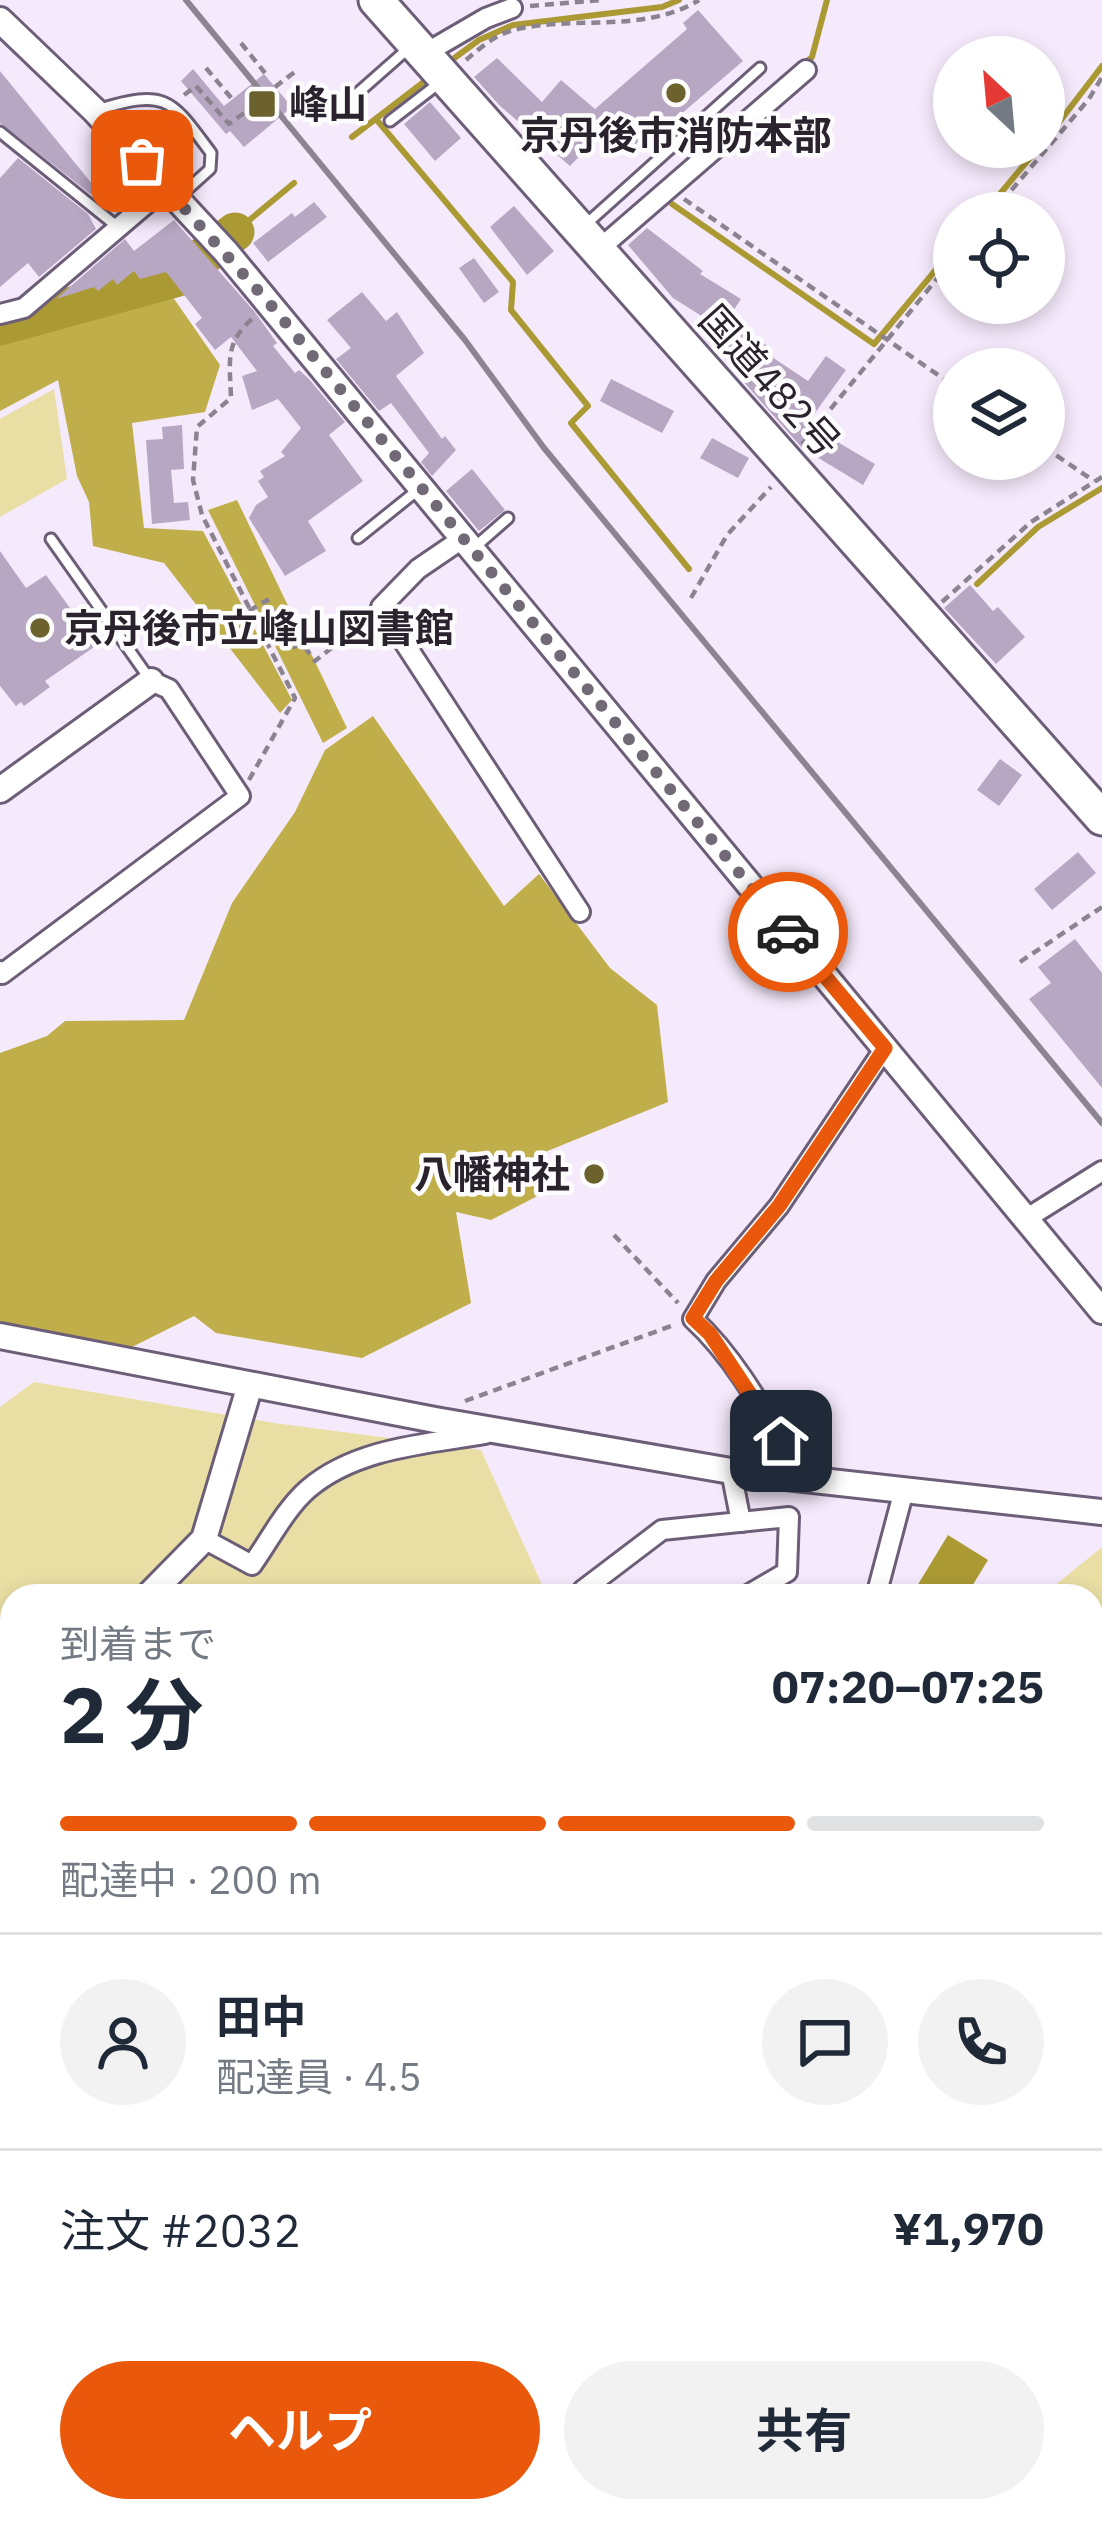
<!DOCTYPE html>
<html lang="ja">
<head>
<meta charset="utf-8">
<style>
	body { margin:0; font-family:"IBM Plex Sans","Noto Sans JP",sans-serif; background:#f2f2f3; color:#1f2937; height:100vh; display:flex; flex-direction:column; font-size:45px; white-space:nowrap }
	* { box-sizing:border-box; margin:0 }
	p { font-size:39px; color:#747a83 }
	.icon { flex:none; width:66px; height:66px; fill:none; stroke:currentColor; stroke-width:2; stroke-linecap:round; stroke-linejoin:round }
	.map { position:relative; flex:1; overflow:hidden }
	.details { position:absolute; left:0px; top:1584px; width:1104px; height:939px; display:flex; flex-direction:column; background:#fff; border-radius:36px 36px 0 0; box-shadow:0 6px 18px #0003 }
	.details>* { flex:none }
	.needle { width:78px; rotate:334deg }
	.fabs { position:absolute; left:933px; top:36px; display:grid; gap:24px }
	.fabs a { display:grid; place-items:center; width:132px; height:132px; border-radius:50%; background:#fff; box-shadow:0 6px 18px #0003; font-size:60px }
	.pin { position:absolute; display:grid; place-items:center; width:102px; height:102px; color:#fff; margin:-51px; border-radius:24px; box-shadow:0 6px 18px #0006 }
	.courier { position:absolute; display:grid; place-items:center; width:120px; height:120px; margin:-60px; border:9px solid #ea580c; border-radius:50%; background:#fff; color:#222; box-shadow:0 3px 15px #0007 }
	.overview em { font-style:normal; font-weight:700 }
	.overview div { display:flex; flex-direction:column-reverse }
	.overview { display:flex; align-items:center; justify-content:space-between; height:204px; padding:0 60px }
	h1 { font-size:78px; font-weight:700; line-height:90px }
	.bar { display:grid; grid-template-columns:repeat(4,1fr); gap:18px 12px; align-content:center; height:144px; padding:0 60px }
	.bar i { height:15px; border-radius:9px; background:#e0e1e3 }
	.bar .selected { background:#ea580c }
	.bar p { grid-column:span 4 }
	.line { display:flex; align-items:center; gap:30px; padding:0 60px; border-top:3px solid #e0e1e3 }
	.line div { flex:1 }
	.round { display:grid; place-items:center; flex:none; width:126px; height:126px; border-radius:63px; background:#f2f2f3 }
	.cta { display:flex; gap:24px; margin-top:auto; padding:24px 60px }
	.cta a { flex:1; height:138px; border-radius:72px; background:#ea580c; color:#fff; font-size:48px; font-weight:700; line-height:138px; text-align:center }
	.cta a+a { background:#f2f2f3; color:#1f2937 }
	.map>svg:first-child { display:block }
</style>
</head>
<body>
<div class="map">
<svg width="1102" height="2522" viewBox="0 0 1102 2522">
	<rect width="100%" height="100%" fill="#f5eafc"/>
	<g fill="#e9dfa5">
		<polygon points="54,389 67,479 0,517 0,419"/>
		<polygon points="34,1382 274,1423 481,1450 547,1596 12,1596 12,2511 0,2522 0,1407"/>
		<polygon points="1102,1547 1102,1674 1092,1683 1092,1596 1042,1596"/>
		<polygon points="1102,1686 1102,2009 1092,1992 1092,1694"/>
	</g>
	<g fill="#c0ae4a">
		<polygon points="170,293 220,365 205,412 132,423 144,528 203,531 292,700 280,713 164,563 93,546 89,502 77,476 58,380 0,411 0,342"/>
		<polygon points="237,500 347,728 323,743 208,510"/>
		<polygon points="373,716 504,906 539,874 610,968 657,1005 668,1102 545,1152 553,1188 491,1220 456,1212 471,1303 362,1358 216,1333 194,1316 130,1348 0,1321 0,1053 47,1036 65,1021 184,1020 232,903 295,812 325,750"/>
		<polygon points="1092,2156 1102,2173 1102,2522 0,2522 0,2428 12,2432 12,2511 334,2511 337,2518 359,2511 1092,2511"/>
	</g>
	<g fill="#ab9933">
		<polygon points="948,1535 988,1560 966,1596 911,1596"/>
		<polygon points="12,1859 12,2176 0,2174 0,1890"/>
	</g>
	<g fill="none" stroke-linecap="round" stroke-linejoin="round">
		<g stroke="#ab9933" stroke-width="6">
			<polyline points="449,62 479,40 513,25 662,7 679,0"/>
			<polyline points="802,65 812,57 827,0"/>
			<polyline points="376,119 513,282 511,310 588,406 571,423 689,569"/>
			<polyline points="352,137 429,78"/>
			<polyline points="1044,142 1102,66"/>
			<polyline points="672,204 874,344 954,248"/>
			<polyline points="984,213 1039,147"/>
			<polyline points="235,232 294,183"/>
			<polyline points="977,584 1038,527 1102,488"/>
		</g>
		<polyline stroke="#ab9933" stroke-width="39" points="0,326 175,278 235,232"/>
	</g>
	<g fill="#b8a7c3">
		<polygon points="698,10 743,61 652,139 647,134 627,152 607,128 570,166 500,106 474,77 497,58 542,102 561,80 595,109 687,29 683,23"/>
		<polygon points="193,69 224,106 264,74 292,107 244,147 230,131 226,134 181,81"/>
		<polygon points="0,71 102,196 98,200 0,123"/>
		<polygon points="430,102 461,138 435,161 404,124"/>
		<polygon points="18,158 88,214 96,229 39,277 28,263 0,287 0,178"/>
		<polygon points="314,202 327,217 268,262 253,243 292,213 295,217"/>
		<polygon points="514,206 554,251 527,275 490,227"/>
		<polygon points="174,220 254,311 277,343 273,346 295,373 299,370 309,379 345,422 329,435 363,481 308,521 326,551 285,576 249,518 256,505 268,497 258,481 264,477 260,471 285,456 281,452 301,428 278,399 252,410 242,376 257,371 231,337 215,350 195,324 202,318 166,272 140,279 134,271 117,285 113,279 98,291 94,287 56,299 125,239 134,251"/>
		<polygon points="647,228 703,271 700,274 741,299 726,322 770,347 766,353 808,381 826,356 846,370 807,424 875,464 863,485 802,448 734,371 736,369 707,341 719,327 673,298 628,245"/>
		<polygon points="474,258 499,292 484,303 459,268"/>
		<polygon points="362,292 386,321 397,312 424,353 396,376 442,439 445,436 456,450 432,476 421,462 429,453 391,403 379,411 336,359 351,348 327,320"/>
		<polygon points="611,379 674,411 662,433 600,401"/>
		<polygon points="182,425 184,469 171,470 174,503 188,502 190,520 152,524 146,440 163,439 162,427"/>
		<polygon points="712,438 749,458 738,478 700,458"/>
		<polygon points="472,469 505,510 479,531 446,491"/>
		<polygon points="0,551 26,588 46,575 97,645 45,681 50,687 24,706 21,702 16,706 0,686"/>
		<polygon points="970,585 993,611 998,607 1025,637 996,664 944,608"/>
		<polygon points="1000,759 1022,775 999,806 977,790"/>
		<polygon points="1078,852 1096,873 1052,910 1034,889"/>
		<polygon points="1075,939 1102,973 1102,1088 1029,999 1051,983 1038,967"/>
	</g>
	<g fill="none" stroke-linecap="round" stroke-linejoin="round">
		<g stroke="#6d5e78" stroke-width="15">
			<g id="service">
				<polyline points="343,106 411,46"/>
				<path d="M100,109C168,88 172,101 211,153L210,169L180,196"/>
				<polyline points="390,121 438,84"/>
				<polyline points="0,132 119,228"/>
				<polyline points="584,226 760,68"/>
				<polyline points="358,538 419,489"/>
				<polyline points="51,539 151,681"/>
				<polyline points="476,546 508,518"/>
			</g>
		</g>
		<g stroke="#6d5e78" stroke-width="24">
			<g id="minor">
				<polyline points="424,54 486,18 512,8"/>
				<polyline points="598,250 806,70"/>
				<polyline points="0,314 24,308 166,187"/>
				<polyline points="462,539 418,569 381,607 580,912"/>
				<polyline points="0,971 2,974 240,796 169,689 151,681"/>
				<polyline points="1024,1220 1102,1171"/>
				<polyline points="731,1471 741,1522"/>
				<path d="M804,1480C771,1425 740,1362 693,1319L716,1281L779,1206L885,1048"/>
				<path d="M204,1539L252,1565C269,1541 286,1508 308,1489C356,1448 426,1444 485,1434"/>
				<polyline points="587,1596 583,1590 662,1530 789,1517 787,1572 746,1596"/>
				<polyline points="876,1596 904,1490"/>
				<polyline points="1092,2121 1102,2138"/>
			</g>
		</g>
		<g stroke="#6d5e78" stroke-width="30">
			<g id="tertiary">
				<polyline points="0,20 95,111 226,252 1102,1311"/>
				<polyline points="0,790 151,681"/>
				<polyline points="0,1336 435,1420 731,1471 1102,1512"/>
				<polyline points="148,1596 204,1539 250,1385"/>
				<polyline points="0,1763 12,1748"/>
			</g>
		</g>
		<g stroke="#6d5e78" stroke-width="39">
			<polyline id="trunk" points="376,0 1102,818"/>
		</g>
		<g stroke="#8c8391" stroke-width="4.5" stroke-dasharray="9 6" stroke-linecap="butt">
			<polyline points="530,6 602,0"/>
			<polyline points="241,43 265,73"/>
			<path d="M466,60C480,48 496,34 514,30C574,15 644,34 699,0"/>
			<polyline points="206,68 233,100"/>
			<polyline points="275,87 296,71"/>
			<polyline points="184,95 196,86 229,124 244,113"/>
			<polyline points="684,199 954,386"/>
			<polyline points="992,213 1089,99 1102,77"/>
			<polyline points="802,444 954,258"/>
			<polyline points="1044,447 1094,481"/>
			<polyline points="691,598 727,535 771,487"/>
			<polyline points="942,602 1031,522 1102,477"/>
			<polyline points="249,611 267,600 294,647 301,642 315,661 368,619"/>
			<path d="M249,780L295,698L202,515L193,480L197,427L231,398C230,362 224,343 253,318"/>
			<polyline points="1020,962 1102,907"/>
			<polyline points="614,1235 678,1303"/>
			<polyline points="465,1401 674,1325"/>
		</g>
		<use href="#service" stroke="#fff" stroke-width="9"/>
		<use href="#minor" stroke="#fff" stroke-width="18"/>
		<use href="#tertiary" stroke="#fff" stroke-width="24"/>
		<use href="#trunk" stroke="#fff" stroke-width="33"/>
		<polyline stroke="#8d8492" stroke-width="6" points="186,0 465,340 544,448 1102,1123"/>
	</g>
	<g fill="none" stroke-linecap="round" stroke-linejoin="round">
		<polyline stroke="#716976" stroke-width="12" stroke-dasharray="0 21.6" points="142,161 270,304 788,932"/>
		<polyline stroke="#ea580c" stroke-width="15" points="781,1441 710,1334 693,1318 716,1281 779,1206 885,1048 788,932"/>
	</g>
	<g fill="#6b622e" stroke="#fcfcfc" stroke-width="4.5">
		<circle cx="676" cy="93" r="12"/>
		<rect x="247" y="89" width="30" height="30" rx="6"/>
		<circle cx="40" cy="628" r="12"/>
		<circle cx="594" cy="1174" r="12"/>
	</g>
	<g text-anchor="middle" stroke-width="9" stroke-linejoin="round" paint-order="stroke">
		<g font-size="39" font-weight="bold" fill="#2a232e" stroke="#fcfcfc" text-anchor="start">
			<text x="289" y="118">峰山</text>
			<text x="676" y="149" text-anchor="middle">京丹後市消防本部</text>
			<text x="64" y="642">京丹後市立峰山図書館</text>
			<text x="570" y="1188" text-anchor="end">八幡神社</text>
		</g>
		<g font-size="39" fill="#2a232e" stroke="#fcfcfc">
			<text transform="translate(770 381) rotate(48)" y="14">国道482号</text>
		</g>
	</g>
</svg>
<div class="fabs">
<a><svg class="needle" viewBox="-14 -14 28 28"><path d="M0-13l5 13h-10z" fill="#e53935"/><path d="M0 13l5-13h-10z" fill="#747a83"/></svg></a>
<a><svg class="icon" aria-label="locate" viewBox="0 0 24 24"><circle cx="12" cy="12" r="6"/><path d="M12 2v4M12 18v4M2 12h4M18 12h4"/></svg></a>
<a><svg class="icon" aria-label="layers" viewBox="0 0 24 24"><path d="M12 4l9 5-9 5-9-5zM3 14l9 5 9-5"/></svg></a>
</div>
<div class="pin" style="left:142px;top:161px;background:#ea580c"><svg class="icon" aria-label="bag" viewBox="0 0 24 24"><path d="M5 8h14l-1 12H6zM9 8a3 3 0 0 1 6 0"/></svg></div>
<div class="pin" style="left:781px;top:1441px;background:#1f2937"><svg class="icon" aria-label="home" viewBox="0 0 24 24"><path d="M3 11l9-7 9 7M6 9v11h12V9"/></svg></div>
<div class="courier" style="left:788px;top:932px"><svg class="icon" aria-label="car" viewBox="0 0 24 24"><path d="M5 17H2v-5l4-1 3-4h7l3 4 3 1v5h-3M9 17h6M6 11h13"/><circle cx="7" cy="17" r="2"/><circle cx="17" cy="17" r="2"/></svg></div>
<section class="details">
<div class="overview"><div><h1>2 分</h1><p>到着まで</p></div><em>07:20–07:25</em></div>
<div class="bar"><i class="selected"></i><i class="selected"></i><i class="selected"></i><i></i><p>配達中 · 200 m</p></div>
<div class="line" style="height:216px"><a class="round"><svg class="icon" aria-label="person" viewBox="0 0 24 24"><circle cx="12" cy="8" r="4"/><path d="M4 21q1-7 8-7t8 7"/></svg></a><div><b>田中</b><p>配達員 · 4.5</p></div><a class="round"><svg class="icon" aria-label="chat" viewBox="0 0 24 24"><path d="M4 5h16v11H9l-5 4z"/></svg></a><a class="round"><svg class="icon" aria-label="phone" viewBox="0 0 24 24"><path d="M5 4h4l2 5-3 2q2 4 5 5l2-3 5 2v4C11 20 4 13 5 4z"/></svg></a></div>
<div class="line" style="height:156px"><div>注文 #2032</div><b>¥1,970</b></div>
<div class="cta"><a>ヘルプ</a><a>共有</a></div>
</section>
</div>
</body>
</html>
